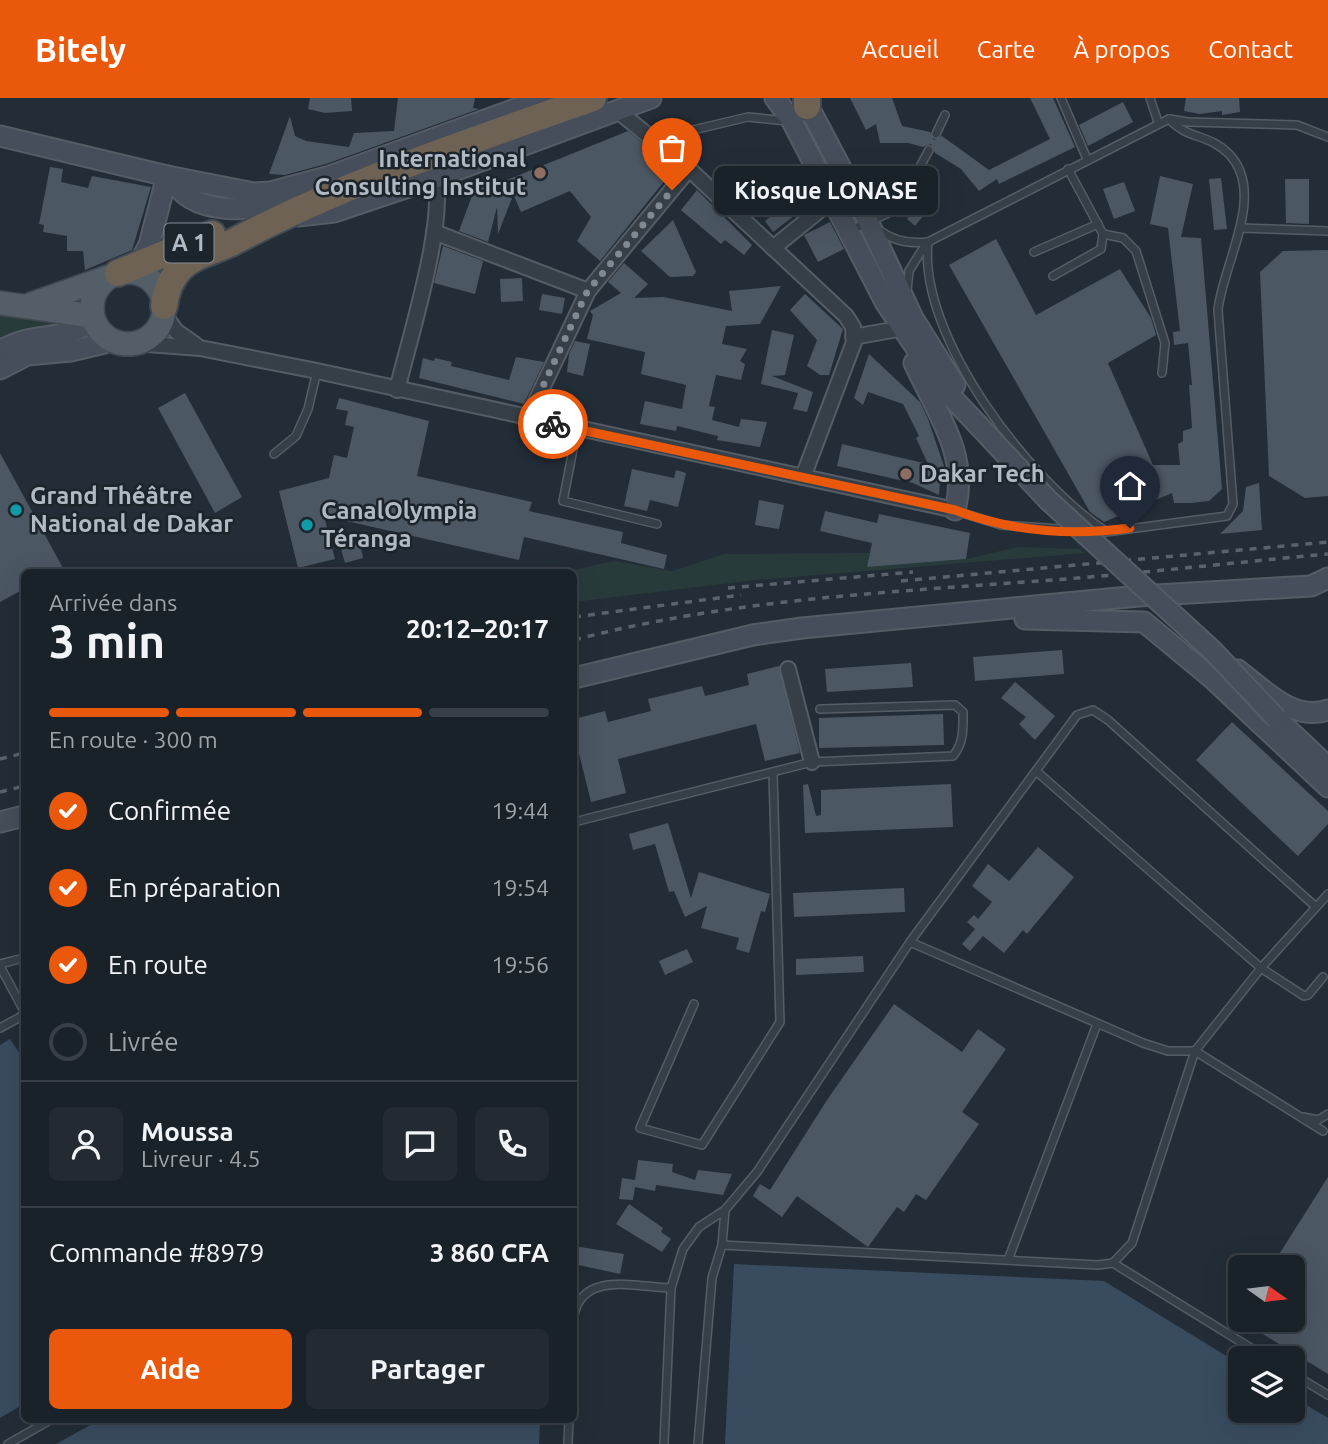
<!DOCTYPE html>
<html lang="fr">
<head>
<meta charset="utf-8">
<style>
	body { margin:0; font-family:Ubuntu,sans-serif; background:#232a31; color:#f1f3f6; height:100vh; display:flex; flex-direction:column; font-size:26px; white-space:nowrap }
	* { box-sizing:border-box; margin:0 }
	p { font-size:23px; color:#9fa4a8 }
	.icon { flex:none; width:38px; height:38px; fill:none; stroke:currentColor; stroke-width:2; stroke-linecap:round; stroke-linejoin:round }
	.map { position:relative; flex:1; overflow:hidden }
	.drawer { position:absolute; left:21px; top:471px; width:556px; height:854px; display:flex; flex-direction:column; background:#1a2229; border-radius:10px; box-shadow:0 7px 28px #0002,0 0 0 2px #383f46 }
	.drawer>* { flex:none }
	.needle { width:46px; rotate:104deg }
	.buttons { position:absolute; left:1228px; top:1157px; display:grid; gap:14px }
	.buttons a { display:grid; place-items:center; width:77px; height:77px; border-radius:10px; background:#1a2229; box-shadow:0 7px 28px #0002,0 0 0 2px #383f46; font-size:35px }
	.pin { position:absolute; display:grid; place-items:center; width:60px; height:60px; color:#fff; margin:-72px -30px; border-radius:50% 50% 50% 0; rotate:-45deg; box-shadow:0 0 7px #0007 }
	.pin .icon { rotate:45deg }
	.courier { position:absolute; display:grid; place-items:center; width:70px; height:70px; margin:-35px; border:5px solid #ea580c; border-radius:50%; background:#fff; color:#222; box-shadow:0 2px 9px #0007 }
	.bubble { position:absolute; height:49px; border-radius:10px; background:#1a2229; box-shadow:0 7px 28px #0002,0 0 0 2px #383f46; font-size:23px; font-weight:600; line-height:49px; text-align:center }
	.head em { font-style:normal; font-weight:600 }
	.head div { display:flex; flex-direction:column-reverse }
	.head { display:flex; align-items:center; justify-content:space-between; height:119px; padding:0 28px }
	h1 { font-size:46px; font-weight:600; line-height:52px }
	.bar { display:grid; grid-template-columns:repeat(4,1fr); gap:10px 7px; align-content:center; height:84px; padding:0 28px }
	.bar i { height:9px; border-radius:5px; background:#383f46 }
	.bar .selected { background:#ea580c }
	.bar p { grid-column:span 4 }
	.line { display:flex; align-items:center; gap:18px; padding:0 28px; border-top:2px solid #383f46 }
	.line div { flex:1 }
	.round { display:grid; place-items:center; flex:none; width:74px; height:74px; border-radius:10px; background:#232a31 }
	ol { padding:0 28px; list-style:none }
	li { display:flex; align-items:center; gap:21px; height:77px }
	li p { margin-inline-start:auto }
	li .icon { padding:7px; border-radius:50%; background:#ea580c; color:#fff; stroke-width:4 }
	li:last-child { color:#9fa4a8 }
	li i { width:38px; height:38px; border:4px solid #383f46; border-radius:50% }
	.action { display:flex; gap:14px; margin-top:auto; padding:14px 28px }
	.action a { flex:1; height:80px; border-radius:10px; background:#ea580c; color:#fff; font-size:28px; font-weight:600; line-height:80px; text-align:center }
	.action a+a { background:#232a31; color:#f1f3f6 }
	header { display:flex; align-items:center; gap:42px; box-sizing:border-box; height:98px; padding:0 35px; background:#ea580c; color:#fff }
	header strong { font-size:33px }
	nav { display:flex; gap:38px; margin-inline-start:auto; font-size:24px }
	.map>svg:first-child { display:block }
</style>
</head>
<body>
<header>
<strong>Bitely</strong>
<nav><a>Accueil</a><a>Carte</a><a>À propos</a><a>Contact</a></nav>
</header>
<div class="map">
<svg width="1328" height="1346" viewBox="0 0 1328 1346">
	<rect width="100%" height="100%" fill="#232d37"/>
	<g fill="#283b3a">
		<polygon points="0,216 76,220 70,227 24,231 0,241"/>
		<polygon points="1018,449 1080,451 1085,455 755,482 574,504 574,474 564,474 614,463 672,473 724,456 870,455 868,469 966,461"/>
	</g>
	<g fill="#394c5f">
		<polygon points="10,941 24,962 24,1306 0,1320 0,947"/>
		<polygon points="734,1166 1104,1183 1241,1267 1241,1312 1293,1312 1293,1299 1328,1320 1328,1346 725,1346"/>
		<polygon points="101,1321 539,1321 540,1323 539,1346 56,1346"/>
	</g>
	<g fill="#4b5763">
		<polygon points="310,0 351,0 352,13 325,15 308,11"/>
		<polygon points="398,0 475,0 473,10 479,11 326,66 285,77 269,76 290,18 295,38 306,43 349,49 354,35 394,33"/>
		<polygon points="850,0 892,0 902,28 930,34 934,42 942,38 989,72 1050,41 1030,0 1053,0 1075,49 999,86 997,81 979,93 961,71 935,55 931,46 923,49 908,45 880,45 876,26 866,32"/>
		<polygon points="1186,0 1239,0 1240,14 1222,17 1222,13 1200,16 1184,13"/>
		<polygon points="1123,4 1133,24 1088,48 1079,27"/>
		<polygon points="628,33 674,71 600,163 577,143 591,119 570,93 521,114 507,82"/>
		<polygon points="50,69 63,71 61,84 88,90 92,78 151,89 132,152 85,172 83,153 67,153 67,138 43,134 44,127 39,126"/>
		<polygon points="739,76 739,79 760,76 762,90 741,93 741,89 730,90 728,78"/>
		<polygon points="803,77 816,101 773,134 765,123 795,99 790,92 791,79"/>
		<polygon points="1160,78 1193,86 1181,139 1201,140 1222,391 1209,403 1191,405 1174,405 1172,395 1104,424 1090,414 949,167 996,141 1036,217 1120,171 1151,220 1156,237 1108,265 1153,367 1180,367 1178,346 1183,343 1183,333 1192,330 1189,287 1192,287 1188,245 1174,247 1173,234 1180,233 1168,130 1150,126"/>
		<polygon points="1221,80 1227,131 1214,132 1209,81"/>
		<polygon points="1285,81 1309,81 1309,126 1286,125"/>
		<polygon points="1124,84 1135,113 1114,121 1103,91"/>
		<polygon points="476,87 512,100 498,136 497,109 488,144 459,133"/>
		<polygon points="697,92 752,147 744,157 725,142 721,146 681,112"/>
		<polygon points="924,99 933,106 915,128 907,121"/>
		<polygon points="673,122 696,174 693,178 670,179 641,153"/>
		<polygon points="830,124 844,151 818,164 804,137"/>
		<polygon points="443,148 483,163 475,196 434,185"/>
		<polygon points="1328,152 1328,398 1305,400 1269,378 1260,174 1283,153"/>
		<polygon points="624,165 648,186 634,200 663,199 732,213 729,193 781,188 760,226 726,228 722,246 747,251 740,263 745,266 741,282 716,277 709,308 715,309 712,322 739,329 741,321 767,324 760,349 717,342 718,338 677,328 676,333 640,326 645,303 682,311 686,287 641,276 645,254 587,241 593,217 590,213 621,195 608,184"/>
		<polygon points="522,180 523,203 501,204 500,181"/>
		<polygon points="542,196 565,200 562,216 539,212"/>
		<polygon points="805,196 843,231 829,277 820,277 807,268 817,242 790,212"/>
		<polygon points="772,232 794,237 785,277 772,278 813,294 807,314 793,311 798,295 761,286"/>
		<polygon points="575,243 590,246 583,278 567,274 569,256"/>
		<polygon points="869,256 920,304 928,321 946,374 940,384 939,397 913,385 837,368 842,346 928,366 916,340 919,338 903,306 868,294 863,307 854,300"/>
		<polygon points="516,259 544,264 524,306 419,280 423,260 434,263 435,260 452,264 451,268 509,282"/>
		<polygon points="185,295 242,399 215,415 158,310"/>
		<polygon points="339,300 429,323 417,378 532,404 529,413 623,434 621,445 667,457 664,471 524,439 519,462 324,418 335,461 298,470 279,393 329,380 334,357 347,360 354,329 345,327 348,313 336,311"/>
		<polygon points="0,355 63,470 54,474 24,474 24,491 0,504"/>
		<polygon points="632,371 674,380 676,372 686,375 678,409 650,402 647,413 624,408"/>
		<polygon points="1259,385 1262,432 1220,436 1243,413 1246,389"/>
		<polygon points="759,402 784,407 779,431 755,427"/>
		<polygon points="825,413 877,425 879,416 970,435 966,461 867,469 872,445 820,433"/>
		<polygon points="360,446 363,460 345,465 341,451"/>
		<polygon points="1062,552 1064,576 975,583 973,559"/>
		<polygon points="911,565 913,589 827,594 825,571"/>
		<polygon points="779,568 800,655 765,663 756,626 618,661 626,695 591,704 574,635 574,621 605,613 608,624 651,613 648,601 702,588 705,598 749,587 747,576"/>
		<polygon points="1015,584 1055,618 1035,642 1019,626 1026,619 1001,600"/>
		<polygon points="943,616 944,647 819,650 819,620"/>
		<polygon points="1232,624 1328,713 1328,726 1298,758 1196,662"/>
		<polygon points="808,686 816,718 821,717 821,692 951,686 953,729 805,735 803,687"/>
		<polygon points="668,725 691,800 699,774 770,796 765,814 761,813 749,855 736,851 739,840 701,830 707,808 685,819 674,793 669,794 655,746 633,752 629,736"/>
		<polygon points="1038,749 1074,779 1027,836 1023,832 1004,855 983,838 970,853 962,846 975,831 967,824 974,817 978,821 992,804 972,788 988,766 1009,783"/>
		<polygon points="904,790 905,814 794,819 793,795"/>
		<polygon points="687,851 693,864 665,877 659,863"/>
		<polygon points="863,858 864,874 796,877 796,861"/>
		<polygon points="894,906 962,954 978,931 1006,951 962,1014 979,1026 926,1102 916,1096 904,1114 897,1109 868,1149 797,1098 782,1119 753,1098 760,1086 770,1092 827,1002"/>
		<polygon points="638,1062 673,1066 672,1074 695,1082 698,1072 732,1076 723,1097 656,1087 655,1093 635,1089 633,1102 619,1101 622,1080 635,1082"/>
		<polygon points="1328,1079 1328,1276 1240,1222 1293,1222 1293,1169 1271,1169"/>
		<polygon points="629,1106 663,1130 661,1134 671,1141 662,1154 616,1126"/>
		<polygon points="574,1148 624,1156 620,1176 574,1166"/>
	</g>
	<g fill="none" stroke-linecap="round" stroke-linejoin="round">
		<g stroke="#545d66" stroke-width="10">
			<g id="lane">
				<polyline points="1061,0 1087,61"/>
				<polyline points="1150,0 1158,24"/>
				<polyline points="936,36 945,17"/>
				<polyline points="655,41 748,19 787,23"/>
				<polyline points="1240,130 1328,133"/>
				<path d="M879,132C893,143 910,146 928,144L1169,21L1188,24L1297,27L1328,39"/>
				<polyline points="849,133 897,111 929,52"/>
				<polyline points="1103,136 1123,140 1136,153 1165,245 1162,275"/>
				<path d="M928,144C918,239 1029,382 1105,433"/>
				<polyline points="1034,154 1098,126"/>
				<polyline points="1053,178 1101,151 1103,136 1068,71"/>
				<polyline points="907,193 909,173 927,144"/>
				<polyline points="577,331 563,403 657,426"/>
				<polyline points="274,356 296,338 308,311 317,273"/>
				<polyline points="956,413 1001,427 1075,432"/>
				<path d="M1087,433L1106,434L1227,418L1233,406L1218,212C1223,165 1267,96 1229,56C1208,35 1188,42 1169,21"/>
				<polyline points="1036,673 1261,870 1304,898 1308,897 1323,879"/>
				<path d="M574,724L812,664L953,658C964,645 963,631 963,614L955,607L820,611"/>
				<polyline points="910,844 1143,945 1168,953 1195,953 1323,1033"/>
				<polyline points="0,866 24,860"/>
				<polyline points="0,868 24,913"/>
				<polyline points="694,906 640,1030 702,1047 780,924 773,675"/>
				<polyline points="0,930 24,917"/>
				<polyline points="1303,1019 1318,1022 1328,1016"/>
				<polyline points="722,1147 1098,1167 1113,1165 1132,1145 1195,953 1261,870 1328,796"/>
				<polyline points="1008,1162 1097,926"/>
				<polyline points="1113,1165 1267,1260"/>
				<path d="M574,1217C583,1173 636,1189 671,1190"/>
				<polyline points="1293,1276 1328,1297"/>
				<polyline points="8,1346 52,1321"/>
				<polyline points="568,1346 569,1321"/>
				<polyline points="664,1346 671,1190 683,1151 699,1129 725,1112 757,1074 910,844 1077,617 1093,612 1108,622 1316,809"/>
				<polyline points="698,1346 712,1180 722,1147 725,1112"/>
			</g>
		</g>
		<g stroke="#545d66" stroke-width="18">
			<g id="street">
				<polyline points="618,13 689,71 846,218 853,229 854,244 803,379"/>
				<polyline points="434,134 588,193"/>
				<polyline points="773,150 832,102"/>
				<polyline points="163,215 176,233 196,247"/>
				<polyline points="853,239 898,231"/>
				<polyline points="135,245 200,250 317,273 955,412"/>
				<path d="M397,292C409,242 446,125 435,80"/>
				<polyline points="528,320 588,193 689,71"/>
				<polyline points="788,571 812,664"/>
			</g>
		</g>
		<g stroke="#545d66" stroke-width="23">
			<g id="secondary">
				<polyline points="775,0 792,23 885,204 943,290 979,328"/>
				<polyline points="804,0 861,108 913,220 955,287"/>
				<polyline points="0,38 167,78 254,95 270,94 330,78 546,0"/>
				<path d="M171,79C192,121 254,112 292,104"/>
				<polyline points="298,118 334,114 435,80 651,0"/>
				<polyline points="139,165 149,147 167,78"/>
				<path d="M0,253C32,232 66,246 93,221"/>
				<path d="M914,265C936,313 970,358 955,412"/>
				<polyline points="0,271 27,257 71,253 113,243"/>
				<polyline points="1025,521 1144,524 1214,582 1328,689"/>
				<path d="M1238,572C1264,592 1293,624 1328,612"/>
				<polyline points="574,580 753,537 802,530 1139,498 1311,488 1328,480"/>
				<polyline points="1277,621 1328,669"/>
				<polyline points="0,724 24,718"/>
			</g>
		</g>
		<g stroke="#404851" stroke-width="26">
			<g id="primary">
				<circle cx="128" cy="210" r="36"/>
				<polyline points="0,205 92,218"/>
				<polyline points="32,206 108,179"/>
			</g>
		</g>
		<g stroke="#414a52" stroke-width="30">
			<g id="highway">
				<polyline points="807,8 807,0"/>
				<polyline points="118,175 212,136"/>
				<path d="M164,208C166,193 170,181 181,170C195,156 216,153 233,144C347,83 472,43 593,0"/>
			</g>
		</g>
		<use href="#lane" stroke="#363f48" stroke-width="7"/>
		<use href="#street" stroke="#363f48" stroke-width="14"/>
		<use href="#secondary" stroke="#454e5a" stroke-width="19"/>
		<use href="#primary" stroke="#545e68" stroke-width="23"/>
		<use href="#highway" stroke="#6d6254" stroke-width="26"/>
		<g stroke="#59636f" stroke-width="3.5" stroke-dasharray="7 7" stroke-linecap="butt">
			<polyline points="901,483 1328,444"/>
			<polyline points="728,490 913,474"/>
			<polyline points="574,519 741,497"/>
			<path d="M574,542C723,503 874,495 1026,484C1127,477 1228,465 1328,456"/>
			<polyline points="0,661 24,655"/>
			<polyline points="0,694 24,688"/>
		</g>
		<g stroke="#545d66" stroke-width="23" stroke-linecap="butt">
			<polyline id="secondary-bridge" points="979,328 1048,402 1212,552 1277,621"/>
		</g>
		<use href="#secondary-bridge" stroke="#454e5a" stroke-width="19"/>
	</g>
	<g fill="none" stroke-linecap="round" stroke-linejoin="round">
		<polyline stroke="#7f8993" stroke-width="7" stroke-dasharray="0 12.6" points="553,326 528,320 587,194 672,92"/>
		<path stroke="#ea580c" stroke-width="9" d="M553,326L955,412C1010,433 1071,438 1130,430"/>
	</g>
	<g fill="#8d6e63" stroke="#1c242c" stroke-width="2.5">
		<circle cx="540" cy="75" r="7"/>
		<circle cx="906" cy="376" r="7"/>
	</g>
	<g fill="#0f9aa8" stroke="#1c242c" stroke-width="2.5">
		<circle cx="16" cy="412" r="7"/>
		<circle cx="307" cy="427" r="7"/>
	</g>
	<g text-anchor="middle" stroke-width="5" stroke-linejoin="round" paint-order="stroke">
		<rect fill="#1c242c" stroke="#848d96" stroke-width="2" x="164.5" y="125.5" width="49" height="39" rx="5"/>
		<g font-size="23" font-weight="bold" fill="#b1bac4">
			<text x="189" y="153">A 1</text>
		</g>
		<g font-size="24" font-weight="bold" fill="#b1bac4" stroke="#1c242c" text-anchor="start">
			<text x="526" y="69" text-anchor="end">International<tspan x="526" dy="28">Consulting Institut</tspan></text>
			<text x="920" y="384">Dakar Tech</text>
			<text x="30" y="406">Grand Théâtre<tspan x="30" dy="28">National de Dakar</tspan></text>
			<text x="321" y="421">CanalOlympia<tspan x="321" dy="28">Téranga</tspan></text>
		</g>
	</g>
</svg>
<div class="buttons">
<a><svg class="needle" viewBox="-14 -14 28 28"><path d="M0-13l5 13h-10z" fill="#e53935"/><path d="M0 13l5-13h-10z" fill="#9fa4a8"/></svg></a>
<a><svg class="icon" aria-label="layers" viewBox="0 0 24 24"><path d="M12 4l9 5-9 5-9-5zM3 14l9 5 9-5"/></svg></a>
</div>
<div class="pin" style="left:672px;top:92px;background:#ea580c"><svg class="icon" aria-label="bag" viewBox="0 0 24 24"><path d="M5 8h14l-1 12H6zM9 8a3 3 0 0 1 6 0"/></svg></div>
<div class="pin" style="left:1130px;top:430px;background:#1f2937"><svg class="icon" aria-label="home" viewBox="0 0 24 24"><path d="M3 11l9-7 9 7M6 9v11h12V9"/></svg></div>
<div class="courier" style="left:553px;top:326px"><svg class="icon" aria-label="bike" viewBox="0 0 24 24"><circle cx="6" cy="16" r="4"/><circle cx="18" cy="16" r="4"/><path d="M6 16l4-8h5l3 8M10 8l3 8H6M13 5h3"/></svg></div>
<div class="bubble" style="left:714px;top:68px;width:224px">Kiosque LONASE</div>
<section class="drawer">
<div class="head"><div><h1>3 min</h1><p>Arrivée dans</p></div><em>20:12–20:17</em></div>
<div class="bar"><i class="selected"></i><i class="selected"></i><i class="selected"></i><i></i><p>En route · 300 m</p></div>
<ol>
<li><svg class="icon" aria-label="check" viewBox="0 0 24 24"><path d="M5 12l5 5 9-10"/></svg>Confirmée<p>19:44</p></li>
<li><svg class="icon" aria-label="check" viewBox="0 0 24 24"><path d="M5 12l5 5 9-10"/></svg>En préparation<p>19:54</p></li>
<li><svg class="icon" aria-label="check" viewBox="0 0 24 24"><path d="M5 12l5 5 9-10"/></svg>En route<p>19:56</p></li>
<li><i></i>Livrée</li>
</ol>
<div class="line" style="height:126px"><a class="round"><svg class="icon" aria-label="person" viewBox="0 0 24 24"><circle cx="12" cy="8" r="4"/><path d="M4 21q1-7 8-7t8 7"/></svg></a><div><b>Moussa</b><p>Livreur · 4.5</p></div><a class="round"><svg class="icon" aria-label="chat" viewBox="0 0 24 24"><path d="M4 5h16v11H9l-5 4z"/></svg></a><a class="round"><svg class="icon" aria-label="phone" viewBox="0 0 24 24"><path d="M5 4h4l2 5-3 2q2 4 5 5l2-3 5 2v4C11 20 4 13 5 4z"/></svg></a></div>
<div class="line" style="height:91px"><div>Commande #8979</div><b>3 860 CFA</b></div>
<div class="action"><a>Aide</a><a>Partager</a></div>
</section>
</div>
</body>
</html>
